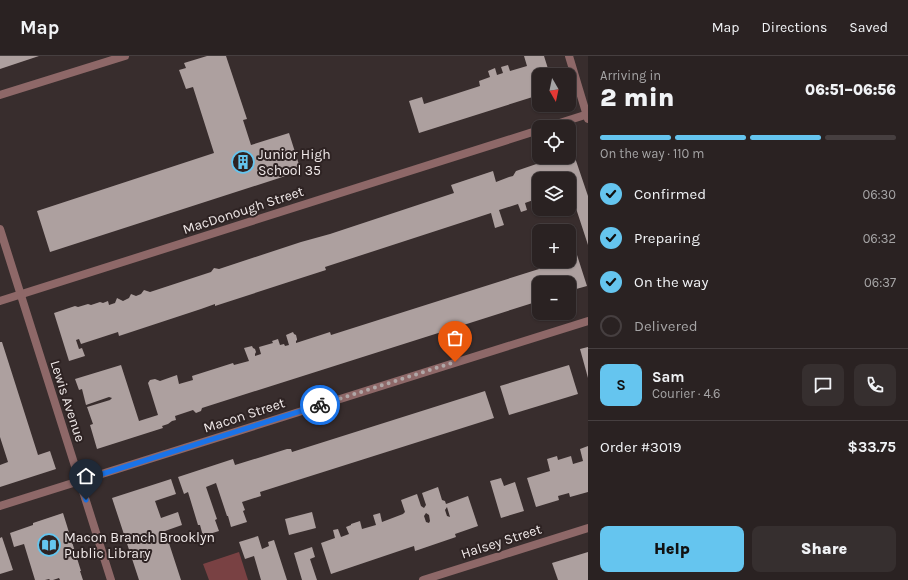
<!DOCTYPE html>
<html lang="en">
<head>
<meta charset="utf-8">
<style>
	body { margin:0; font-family:Karla,sans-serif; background:#362f2f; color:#f1f3f6; height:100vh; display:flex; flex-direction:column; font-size:15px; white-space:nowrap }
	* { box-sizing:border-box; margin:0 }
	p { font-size:13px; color:#a5a4a5 }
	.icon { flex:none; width:22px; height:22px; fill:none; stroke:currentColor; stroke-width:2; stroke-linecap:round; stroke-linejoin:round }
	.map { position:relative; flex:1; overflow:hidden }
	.sheet { display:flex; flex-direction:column; background:#2a2222; width:320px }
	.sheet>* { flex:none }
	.needle { width:26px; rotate:171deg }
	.fabs { position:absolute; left:532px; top:12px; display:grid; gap:8px }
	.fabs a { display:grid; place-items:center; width:44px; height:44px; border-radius:8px; background:#2a2222; box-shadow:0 1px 3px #0004,0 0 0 1px #463f40; font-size:20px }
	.pin { position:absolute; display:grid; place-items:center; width:34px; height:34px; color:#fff; margin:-41px -17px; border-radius:50% 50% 50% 0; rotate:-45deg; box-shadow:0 0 4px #0007 }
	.pin .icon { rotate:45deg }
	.courier { position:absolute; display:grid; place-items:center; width:40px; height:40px; margin:-20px; border:3px solid #1a73e8; border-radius:50%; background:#fff; color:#222; box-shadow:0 1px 5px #0007 }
	.overview em { font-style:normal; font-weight:800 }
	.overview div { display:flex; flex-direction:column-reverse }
	.overview { display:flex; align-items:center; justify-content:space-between; height:68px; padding:0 12px }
	h1 { font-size:26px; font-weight:800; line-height:30px }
	.bar { display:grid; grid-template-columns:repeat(4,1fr); gap:6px 4px; align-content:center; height:48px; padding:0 12px }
	.bar i { height:5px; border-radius:3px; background:#463f40 }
	.bar .current { background:#65c5ef }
	.bar p { grid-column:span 4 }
	.line { display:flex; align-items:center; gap:10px; padding:0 12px; border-top:1px solid #463f40 }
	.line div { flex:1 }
	.round { display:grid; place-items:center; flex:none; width:42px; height:42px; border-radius:8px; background:#362f2f }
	ol { padding:0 12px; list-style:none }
	li { display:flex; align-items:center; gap:12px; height:44px }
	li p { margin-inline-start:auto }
	li .icon { padding:4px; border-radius:50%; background:#65c5ef; color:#111; stroke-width:4 }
	li:last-child { color:#a5a4a5 }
	li i { width:22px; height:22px; border:2px solid #463f40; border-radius:50% }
	.primary-button { display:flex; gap:8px; margin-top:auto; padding:8px 12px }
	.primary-button a { flex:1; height:46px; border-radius:8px; background:#65c5ef; color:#111; font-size:16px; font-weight:800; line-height:46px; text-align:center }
	.primary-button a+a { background:#362f2f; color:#f1f3f6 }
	header { display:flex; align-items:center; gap:24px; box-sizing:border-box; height:56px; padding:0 20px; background:#2a2222; border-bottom:1px solid #463f40 }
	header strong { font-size:19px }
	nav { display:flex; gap:22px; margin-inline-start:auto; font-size:14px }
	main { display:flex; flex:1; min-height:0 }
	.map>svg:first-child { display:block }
</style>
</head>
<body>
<header>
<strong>Map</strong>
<nav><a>Map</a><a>Directions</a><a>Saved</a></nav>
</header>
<main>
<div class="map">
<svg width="588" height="524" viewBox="0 0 588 524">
	<rect width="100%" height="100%" fill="#382d2d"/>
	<polygon fill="#794143" points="239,496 248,524 209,524 203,508"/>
	<g fill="#ada09f" fill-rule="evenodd">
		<polygon points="0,0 39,0 0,13"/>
		<polygon points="207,0 226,0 247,63 243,64 251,89 289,77 301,115 50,196 37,155 214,97 193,31 186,33 179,14 186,12 184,7"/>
		<polygon points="524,0 544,0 550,19 539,19 539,39 419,77 409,45 422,41 424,48 480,30 479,25 490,21 488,15 495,12 497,19 503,17 501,11 508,9 510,15 527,10"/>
		<polygon points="572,93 588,140 588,189 569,131 569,123 539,123 539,142 525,147 527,154 521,156 518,148 499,154 504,169 495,172 491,157 325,211 326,214 298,223 215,250 215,248 201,253 119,280 118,276 81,288 79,283 76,284 79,293 82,292 85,300 69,305 54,257 75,250 78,251 88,248 91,249 100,246 103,247 108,245 109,249 115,247 117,242 123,245 129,242 131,238 136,240 141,238 144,234 150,236 211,216 214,212 219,213 301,186 330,178 454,137 451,129 493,115 496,126 509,121 513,120 516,115 551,103 552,101 569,101 569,94"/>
		<polygon points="577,199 587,230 569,235 569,227 539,227 539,245 202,352 201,355 196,357 193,354 175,360 176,364 172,365 168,368 162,370 163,372 97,393 90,369 93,368 87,351 110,344 112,342 109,341 86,349 82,333 79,334 75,323 121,309 139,365 158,359 148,327 150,324 155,323 160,325 177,319 179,328 193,324 192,320 233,307 234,309 249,305 244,292 252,290 253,292 255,293 256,296 255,298 255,300 261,298 259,291 273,287 272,285 278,283 280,289 284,288 285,290 289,289 286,279 293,276 294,278 296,279 297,283 297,284 296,285 296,287 330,276 331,279 539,213 538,211 552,207 558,205 569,205 569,202"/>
		<polygon points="0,286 2,286 38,399 50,395 56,413 0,431 0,409 8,406 0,381"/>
		<polygon points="588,291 588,322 580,293"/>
		<polygon points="569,309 578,338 509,359 500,330"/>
		<polygon points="485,335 494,362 260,436 261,440 242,446 245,454 243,455 247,466 231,471 228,460 227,460 216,427 206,431 217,463 215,464 219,475 203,480 200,469 198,469 188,436 184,438 178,421 233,403 235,409 287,393 291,393 292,396"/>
		<polygon points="588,390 588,436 570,441 569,437 558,440 559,444 536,451 527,422 550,415 547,403 557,400 558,404 571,400 573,408 583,405 580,393"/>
		<polygon points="501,422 504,430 515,426 524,455 501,462 490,425"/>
		<polygon points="171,423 176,438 155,445 161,462 178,456 182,469 165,475 181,524 139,524 112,442"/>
		<path d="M438,431L442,444L445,445L446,448L468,440L478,470L455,478L456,481L415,495L414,490L331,518L321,487L335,482L333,474L338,473L341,481L349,478L346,471L351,469V468L360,465L362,473L376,469L373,459L380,457L382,466L403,458L405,456L401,444L417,438L421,450L424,452L426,449L422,437ZM447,451L450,461L447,460L445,454ZM426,457L429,459L430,465L429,467L426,466L424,460Z"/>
		<polygon points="312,456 316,472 289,479 285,463"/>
		<polygon points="63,457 81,515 80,515 83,524 60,524 59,522 53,524 50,524 49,523 45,524 35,524 24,488 14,491 10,477 33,469 33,467"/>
		<polygon points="258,480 262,493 269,490 268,486 274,484 287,524 261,524 254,500 245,503 239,486"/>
		<polygon points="2,481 13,514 0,518 0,482"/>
		<polygon points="312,491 315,501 310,503 317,524 302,524 294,497"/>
		<polygon points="588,496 588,524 558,524 552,507"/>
	</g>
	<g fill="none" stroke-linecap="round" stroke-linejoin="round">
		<g stroke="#8e6868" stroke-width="8">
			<polyline points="569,0 588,63"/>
			<polyline points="0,39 125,0"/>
			<polyline points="547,71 588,58"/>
			<polyline points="0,173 111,524"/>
			<polyline points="0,245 539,74"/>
			<polyline points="0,450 588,265"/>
			<polyline points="423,524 588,472"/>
		</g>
	</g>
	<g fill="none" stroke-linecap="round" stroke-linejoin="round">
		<polyline stroke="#b0a7a7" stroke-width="4" stroke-dasharray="0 7.2" points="320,349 455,306"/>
		<polyline stroke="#1a73e8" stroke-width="5" points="86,444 80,425 320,349"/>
	</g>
	<defs>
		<g id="building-ring" transform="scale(1.15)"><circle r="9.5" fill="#2e2323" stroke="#65c5ef" stroke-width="1.5"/><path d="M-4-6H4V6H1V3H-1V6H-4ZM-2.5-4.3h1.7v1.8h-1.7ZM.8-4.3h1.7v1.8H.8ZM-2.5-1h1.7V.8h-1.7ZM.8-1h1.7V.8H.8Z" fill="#65c5ef"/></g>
		<g id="library-ring" transform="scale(1.15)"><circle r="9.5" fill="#2e2323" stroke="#65c5ef" stroke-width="1.5"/><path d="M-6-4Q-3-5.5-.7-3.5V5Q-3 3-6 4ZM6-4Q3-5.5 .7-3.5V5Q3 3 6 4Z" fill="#65c5ef"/></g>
	</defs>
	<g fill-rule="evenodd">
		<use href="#building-ring" x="243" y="106"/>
		<use href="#library-ring" x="49" y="489"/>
	</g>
	<g text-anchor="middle" stroke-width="4" stroke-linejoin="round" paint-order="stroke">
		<g font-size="14" fill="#f0e9e9" stroke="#2e2323" text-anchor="start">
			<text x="258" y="103">Junior High<tspan x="258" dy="16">School 35</tspan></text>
			<text x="64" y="486">Macon Branch Brooklyn<tspan x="64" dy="16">Public Library</tspan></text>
		</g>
		<g font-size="14" fill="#f0e9e9" stroke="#2e2323">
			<text transform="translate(243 154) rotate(-18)" y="5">MacDonough Street</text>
			<text transform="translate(68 345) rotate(72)" y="5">Lewis Avenue</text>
			<text transform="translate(244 359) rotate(-18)" y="5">Macon Street</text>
			<text transform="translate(501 485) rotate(-18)" y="5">Halsey Street</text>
		</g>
	</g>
</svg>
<div class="fabs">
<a><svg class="needle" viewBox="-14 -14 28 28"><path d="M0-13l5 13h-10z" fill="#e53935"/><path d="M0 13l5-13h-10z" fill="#a5a4a5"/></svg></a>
<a><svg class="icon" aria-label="locate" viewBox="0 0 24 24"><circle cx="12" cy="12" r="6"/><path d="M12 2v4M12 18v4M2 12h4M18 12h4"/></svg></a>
<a><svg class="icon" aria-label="layers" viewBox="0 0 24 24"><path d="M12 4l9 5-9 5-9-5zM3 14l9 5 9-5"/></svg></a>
<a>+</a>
<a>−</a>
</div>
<div class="pin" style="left:455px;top:306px;background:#ea580c"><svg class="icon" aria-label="bag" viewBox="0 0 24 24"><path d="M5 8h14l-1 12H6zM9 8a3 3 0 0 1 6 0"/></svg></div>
<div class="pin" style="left:86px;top:444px;background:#1f2937"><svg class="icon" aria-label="home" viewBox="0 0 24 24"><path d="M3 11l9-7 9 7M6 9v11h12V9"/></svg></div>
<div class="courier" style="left:320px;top:349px"><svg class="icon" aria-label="bike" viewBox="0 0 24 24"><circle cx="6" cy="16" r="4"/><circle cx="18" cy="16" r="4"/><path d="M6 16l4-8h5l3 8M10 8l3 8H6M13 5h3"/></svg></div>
</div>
<section class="sheet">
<div class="overview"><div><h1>2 min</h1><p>Arriving in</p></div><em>06:51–06:56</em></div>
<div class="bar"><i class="current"></i><i class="current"></i><i class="current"></i><i></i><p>On the way · 110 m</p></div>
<ol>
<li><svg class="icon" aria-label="check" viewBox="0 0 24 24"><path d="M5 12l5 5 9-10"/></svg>Confirmed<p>06:30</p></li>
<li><svg class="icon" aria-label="check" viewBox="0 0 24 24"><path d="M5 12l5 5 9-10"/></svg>Preparing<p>06:32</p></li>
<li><svg class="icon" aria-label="check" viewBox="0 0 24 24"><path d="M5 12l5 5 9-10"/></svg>On the way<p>06:37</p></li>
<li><i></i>Delivered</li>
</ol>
<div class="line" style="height:72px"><b class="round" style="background:#65c5ef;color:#111">S</b><div><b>Sam</b><p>Courier · 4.6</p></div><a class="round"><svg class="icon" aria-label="chat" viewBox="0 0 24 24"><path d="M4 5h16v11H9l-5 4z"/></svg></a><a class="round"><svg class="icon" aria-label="phone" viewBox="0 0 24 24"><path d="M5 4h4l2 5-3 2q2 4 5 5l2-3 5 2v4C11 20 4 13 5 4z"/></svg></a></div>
<div class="line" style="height:52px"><div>Order #3019</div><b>$33.75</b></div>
<div class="primary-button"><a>Help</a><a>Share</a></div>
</section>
</main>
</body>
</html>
